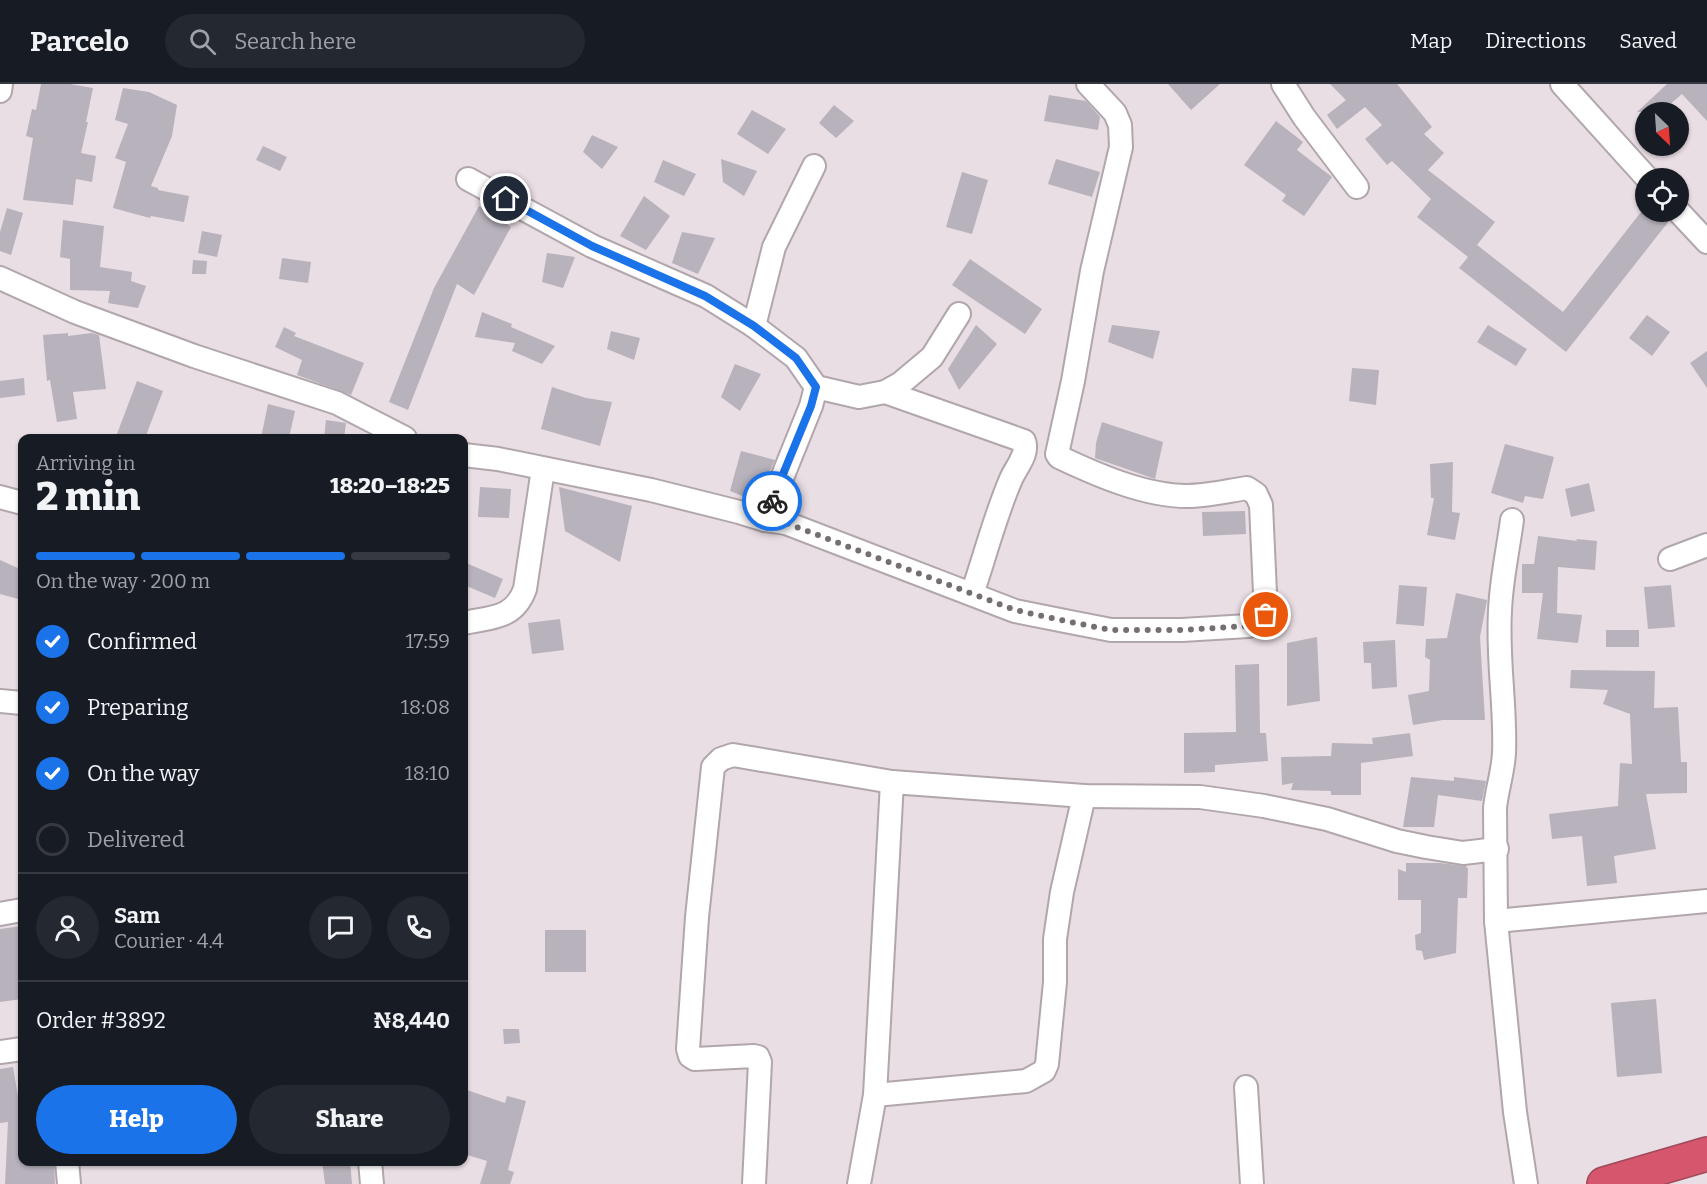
<!DOCTYPE html>
<html lang="en">
<head>
<meta charset="utf-8">
<style>
	body { margin:0; font-family:Bitter,serif; background:#242831; color:#f1f3f6; height:100vh; display:flex; flex-direction:column; font-size:22px; white-space:nowrap }
	* { box-sizing:border-box; margin:0 }
	p { font-size:20px; color:#9ea1a6 }
	.icon { flex:none; width:33px; height:33px; fill:none; stroke:currentColor; stroke-width:2; stroke-linecap:round; stroke-linejoin:round }
	.map { position:relative; flex:1; overflow:hidden }
	.sheet { position:absolute; left:18px; top:350px; width:450px; height:732px; display:flex; flex-direction:column; background:#171b24; border-radius:12px; box-shadow:0 2px 4px #0004 }
	.sheet>* { flex:none }
	.needle { width:39px; rotate:155deg }
	.buttons { position:absolute; left:1635px; top:18px; display:grid; gap:12px }
	.buttons a { display:grid; place-items:center; width:54px; height:54px; border-radius:50%; background:#171b24; box-shadow:0 2px 4px #0004; font-size:30px }
	.pin { position:absolute; display:grid; place-items:center; width:51px; height:51px; color:#fff; margin:-26px; border:3px solid #fff; border-radius:50%; box-shadow:0 2px 6px #0007 }
	.courier { position:absolute; display:grid; place-items:center; width:60px; height:60px; margin:-30px; border:4px solid #1a73e8; border-radius:50%; background:#fff; color:#222; box-shadow:0 2px 8px #0007 }
	.headline em { font-style:normal; font-weight:800 }
	.headline div { display:flex; flex-direction:column-reverse }
	.headline { display:flex; align-items:center; justify-content:space-between; height:102px; padding:0 18px }
	h1 { font-size:39px; font-weight:800; line-height:45px }
	.bar { display:grid; grid-template-columns:repeat(4,1fr); gap:9px 6px; align-content:center; height:72px; padding:0 18px }
	.bar i { height:8px; border-radius:4px; background:#363941 }
	.bar .active { background:#1a73e8 }
	.bar p { grid-column:span 4 }
	.line { display:flex; align-items:center; gap:15px; padding:0 18px; border-top:2px solid #363941 }
	.line div { flex:1 }
	.round { display:grid; place-items:center; flex:none; width:63px; height:63px; border-radius:32px; background:#242831 }
	ol { padding:0 18px; list-style:none }
	li { display:flex; align-items:center; gap:18px; height:66px }
	li p { margin-inline-start:auto }
	li .icon { padding:6px; border-radius:50%; background:#1a73e8; color:#fff; stroke-width:4 }
	li:last-child { color:#9ea1a6 }
	li i { width:33px; height:33px; border:3px solid #363941; border-radius:50% }
	.action { display:flex; gap:12px; margin-top:auto; padding:12px 18px }
	.action a { flex:1; height:69px; border-radius:36px; background:#1a73e8; color:#fff; font-size:24px; font-weight:800; line-height:69px; text-align:center }
	.action a+a { background:#242831; color:#f1f3f6 }
	header { display:flex; align-items:center; gap:36px; box-sizing:border-box; height:84px; padding:0 30px; background:#171b24; border-bottom:2px solid #363941 }
	header strong { font-size:28px }
	nav { display:flex; gap:33px; margin-inline-start:auto; font-size:21px }
	.search { width:420px; height:54px; background:#242831; display:flex; align-items:center; gap:15px; box-sizing:border-box; padding:0 21px; border-radius:33px; color:#9ea1a6; font-size:22px }
	.map>svg:first-child { display:block }
</style>
</head>
<body>
<header>
<strong>Parcelo</strong>
<div class="search"><svg class="icon" aria-label="search" viewBox="0 0 24 24"><circle cx="10" cy="10" r="6"/><path d="M15 15l6 6"/></svg>Search here</div>
<nav><a>Map</a><a>Directions</a><a>Saved</a></nav>
</header>
<div class="map">
<svg width="1707" height="1100" viewBox="0 0 1707 1100">
	<rect width="100%" height="100%" fill="#e9dee4"/>
	<g fill="#b8b2bc">
		<polygon points="41,0 70,0 93,4 86,38 88,38 81,69 96,72 92,98 76,95 73,121 23,116 33,54 26,52 32,25 36,26"/>
		<polygon points="1168,0 1220,0 1191,26"/>
		<polygon points="1330,0 1397,0 1432,43 1424,50 1444,69 1428,86 1495,138 1477,161 1563,228 1641,128 1665,128 1669,137 1566,268 1459,184 1468,173 1417,133 1431,115 1392,77 1387,81 1365,55 1382,41 1365,23 1337,45 1327,31 1346,16"/>
		<polygon points="1667,0 1707,0 1707,37 1682,10 1661,28 1637,28"/>
		<polygon points="123,4 149,8 177,21 172,52 151,102 158,104 158,106 189,112 184,138 151,132 150,134 113,124 126,78 115,74 128,40 115,36"/>
		<polygon points="1049,11 1086,17 1100,33 1098,46 1044,37"/>
		<polygon points="834,21 854,37 836,54 819,39"/>
		<polygon points="752,26 786,45 768,70 737,50"/>
		<polygon points="1276,37 1303,58 1297,66 1332,93 1304,132 1282,117 1286,111 1244,81"/>
		<polygon points="592,51 618,63 602,85 583,68"/>
		<polygon points="263,62 287,73 280,87 256,76"/>
		<polygon points="721,75 757,87 744,112 723,98"/>
		<polygon points="1056,75 1100,88 1092,113 1048,100"/>
		<polygon points="663,76 696,90 684,112 654,98"/>
		<polygon points="962,88 988,96 972,150 946,143"/>
		<polygon points="644,112 670,132 646,166 620,152"/>
		<polygon points="479,122 511,143 474,211 457,200 408,326 389,318 434,204"/>
		<polygon points="7,124 23,129 11,171 0,167 0,148"/>
		<polygon points="63,136 104,142 100,183 132,188 131,197 146,202 138,224 108,219 110,207 70,206 70,175 60,173"/>
		<polygon points="202,147 222,151 217,173 198,169"/>
		<polygon points="682,148 715,154 698,190 672,179"/>
		<polygon points="547,169 575,173 563,204 542,198"/>
		<polygon points="282,174 311,178 308,199 279,195"/>
		<polygon points="970,175 1042,225 1025,250 952,201"/>
		<polygon points="193,176 207,177 206,190 192,190"/>
		<polygon points="482,228 512,240 511,243 555,262 542,280 512,267 515,259 475,253"/>
		<polygon points="1647,231 1670,248 1652,272 1629,254"/>
		<polygon points="976,241 997,260 959,306 948,285"/>
		<polygon points="1112,241 1160,247 1153,275 1108,258"/>
		<polygon points="1488,241 1527,265 1516,282 1477,258"/>
		<polygon points="284,243 296,249 294,252 364,279 351,311 297,291 302,276 275,263"/>
		<polygon points="611,247 640,254 634,276 607,265"/>
		<polygon points="68,249 68,252 92,249 99,251 106,305 73,308 77,335 57,338 50,296 47,297 43,251"/>
		<polygon points="1707,267 1707,304 1690,279"/>
		<polygon points="735,280 761,290 740,327 721,313"/>
		<polygon points="1352,284 1379,286 1376,321 1349,317"/>
		<polygon points="24,294 25,311 0,314 0,297"/>
		<polygon points="137,297 163,307 145,354 128,354 117,350"/>
		<polygon points="552,303 586,314 612,318 600,362 541,345"/>
		<polygon points="268,320 295,327 289,354 261,354"/>
		<polygon points="326,336 346,339 344,354 324,354"/>
		<polygon points="1102,338 1163,358 1155,395 1095,374 1096,359"/>
		<polygon points="1505,360 1554,373 1543,415 1525,412 1523,419 1491,409"/>
		<polygon points="741,367 775,376 755,417 730,407"/>
		<polygon points="1453,378 1452,428 1460,429 1455,456 1427,451 1434,414 1431,414 1430,380"/>
		<polygon points="1589,399 1595,427 1571,433 1565,405"/>
		<polygon points="480,403 511,405 509,434 478,433"/>
		<polygon points="559,403 632,422 620,478 565,447"/>
		<polygon points="1245,427 1246,450 1203,452 1202,428"/>
		<polygon points="1538,452 1577,457 1576,455 1597,457 1595,486 1558,483 1557,529 1582,531 1578,559 1537,555 1543,509 1522,509 1522,480 1534,480"/>
		<polygon points="0,476 22,486 22,516 0,510"/>
		<polygon points="464,478 503,495 495,514 464,501"/>
		<polygon points="1399,501 1427,503 1424,542 1396,540"/>
		<polygon points="1671,501 1675,543 1648,545 1644,503"/>
		<polygon points="1456,509 1487,516 1480,553 1485,636 1443,636 1413,641 1408,611 1429,607 1430,576 1425,573 1426,555 1447,554"/>
		<polygon points="560,535 564,566 532,570 528,539"/>
		<rect x="1606" y="546" width="33" height="17"/>
		<polygon points="1317,553 1320,617 1287,622 1287,559"/>
		<polygon points="1395,556 1397,603 1372,605 1371,579 1364,579 1363,558"/>
		<polygon points="1259,580 1260,649 1266,649 1268,677 1215,681 1215,688 1184,689 1184,649 1236,648 1235,581"/>
		<polygon points="1571,586 1655,587 1654,624 1678,623 1681,678 1687,678 1687,709 1646,710 1656,765 1614,772 1617,799 1587,802 1582,752 1552,755 1549,730 1618,722 1620,679 1632,680 1630,630 1603,620 1608,606 1570,604"/>
		<polygon points="1410,649 1413,672 1361,679 1361,711 1331,711 1331,707 1291,706 1293,699 1282,701 1281,673 1331,672 1332,659 1373,660 1372,654"/>
		<polygon points="1411,693 1454,697 1454,693 1486,697 1482,717 1438,711 1434,743 1403,743"/>
		<polygon points="1406,779 1440,779 1466,782 1468,785 1467,814 1458,814 1456,869 1424,876 1422,867 1416,866 1415,851 1421,849 1421,816 1398,816 1398,785 1406,788"/>
		<polygon points="22,842 22,915 0,918 0,845"/>
		<rect x="545" y="846" width="41" height="42"/>
		<polygon points="1656,915 1662,989 1617,993 1611,919"/>
		<polygon points="503,945 519,945 520,959 504,960"/>
		<polygon points="13,983 22,1036 22,1077 54,1077 55,1100 5,1100 8,1038 0,1039 0,985"/>
		<polygon points="464,1005 505,1019 507,1012 526,1017 508,1086 514,1088 510,1100 480,1100 487,1077 464,1070"/>
		<polygon points="322,1077 350,1077 352,1100 325,1100"/>
	</g>
	<g fill="none" stroke-linecap="round" stroke-linejoin="round">
		<g stroke="#b1a6ac" stroke-width="26">
			<g id="minor">
				<polyline points="1283,0 1304,33 1357,103"/>
				<polyline points="1562,0 1647,94"/>
				<polyline points="0,7 1,0"/>
				<polyline points="468,95 592,162 706,212 754,242 796,274 816,303 811,322 765,436"/>
				<polyline points="1678,127 1707,158"/>
				<polyline points="0,194 75,228 194,272 337,319 405,354"/>
				<polyline points="754,242 774,163 814,82"/>
				<polyline points="816,303 859,313 885,308 901,299 932,273 959,230"/>
				<path d="M885,308L1024,357C1029,370 1016,383 1011,395C995,432 985,472 972,510"/>
				<path d="M464,371L498,375L651,406L739,428L765,436L786,439L1015,527L1070,538L1111,546H1182L1248,542L1261,537L1266,531L1261,421L1256,410L1247,404C1227,407 1207,412 1187,412C1145,412 1097,391 1059,373L1057,370L1073,297L1092,187L1121,63L1120,41L1115,29L1088,0"/>
				<polyline points="0,413 22,419"/>
				<path d="M1512,436C1508,466 1501,497 1500,527C1497,575 1506,622 1504,669C1503,688 1497,705 1495,724L1496,837L1515,1028L1526,1100"/>
				<polyline points="1670,475 1707,461"/>
				<path d="M464,539C492,533 514,535 525,505L543,385"/>
				<polyline points="0,617 22,619"/>
				<polyline points="0,830 22,826"/>
				<polyline points="1496,837 1707,817"/>
				<polyline points="0,968 22,965"/>
				<polyline points="1246,1003 1252,1100"/>
				<polyline points="875,1011 1026,997 1044,987 1047,980 1055,898 1055,855 1062,808 1084,712"/>
				<polyline points="67,1077 69,1100"/>
				<polyline points="370,1077 372,1100"/>
				<polyline points="754,1100 760,978 758,973 754,972 695,975 690,972 688,965 697,833 713,683 721,675 733,671 892,698 1084,712 1200,713 1264,722 1327,735 1397,757 1426,763 1463,769 1497,765"/>
				<polyline points="859,1100 875,1011 892,698"/>
			</g>
		</g>
		<g stroke="#9e4a59" stroke-width="36">
			<polyline id="highway" points="1604,1100 1707,1070"/>
		</g>
		<use href="#minor" stroke="#fff" stroke-width="22"/>
		<use href="#highway" stroke="#d5566d" stroke-width="33"/>
	</g>
	<g fill="none" stroke-linecap="round" stroke-linejoin="round">
		<polyline stroke="#756f72" stroke-width="6" stroke-dasharray="0 10.8" points="772,417 765,436 786,439 1015,526 1070,538 1111,546 1182,546 1248,542 1261,537 1266,531"/>
		<polyline stroke="#1a73e8" stroke-width="8" points="506,115 592,162 705,212 754,242 796,274 816,303 811,322 772,417"/>
	</g>
</svg>
<div class="buttons">
<a><svg class="needle" viewBox="-14 -14 28 28"><path d="M0-13l5 13h-10z" fill="#e53935"/><path d="M0 13l5-13h-10z" fill="#9ea1a6"/></svg></a>
<a><svg class="icon" aria-label="locate" viewBox="0 0 24 24"><circle cx="12" cy="12" r="6"/><path d="M12 2v4M12 18v4M2 12h4M18 12h4"/></svg></a>
</div>
<div class="pin" style="left:1266px;top:531px;background:#ea580c"><svg class="icon" aria-label="bag" viewBox="0 0 24 24"><path d="M5 8h14l-1 12H6zM9 8a3 3 0 0 1 6 0"/></svg></div>
<div class="pin" style="left:506px;top:115px;background:#1f2937"><svg class="icon" aria-label="home" viewBox="0 0 24 24"><path d="M3 11l9-7 9 7M6 9v11h12V9"/></svg></div>
<div class="courier" style="left:772px;top:417px"><svg class="icon" aria-label="bike" viewBox="0 0 24 24"><circle cx="6" cy="16" r="4"/><circle cx="18" cy="16" r="4"/><path d="M6 16l4-8h5l3 8M10 8l3 8H6M13 5h3"/></svg></div>
<section class="sheet">
<div class="headline"><div><h1>2 min</h1><p>Arriving in</p></div><em>18:20–18:25</em></div>
<div class="bar"><i class="active"></i><i class="active"></i><i class="active"></i><i></i><p>On the way · 200 m</p></div>
<ol>
<li><svg class="icon" aria-label="check" viewBox="0 0 24 24"><path d="M5 12l5 5 9-10"/></svg>Confirmed<p>17:59</p></li>
<li><svg class="icon" aria-label="check" viewBox="0 0 24 24"><path d="M5 12l5 5 9-10"/></svg>Preparing<p>18:08</p></li>
<li><svg class="icon" aria-label="check" viewBox="0 0 24 24"><path d="M5 12l5 5 9-10"/></svg>On the way<p>18:10</p></li>
<li><i></i>Delivered</li>
</ol>
<div class="line" style="height:108px"><a class="round"><svg class="icon" aria-label="person" viewBox="0 0 24 24"><circle cx="12" cy="8" r="4"/><path d="M4 21q1-7 8-7t8 7"/></svg></a><div><b>Sam</b><p>Courier · 4.4</p></div><a class="round"><svg class="icon" aria-label="chat" viewBox="0 0 24 24"><path d="M4 5h16v11H9l-5 4z"/></svg></a><a class="round"><svg class="icon" aria-label="phone" viewBox="0 0 24 24"><path d="M5 4h4l2 5-3 2q2 4 5 5l2-3 5 2v4C11 20 4 13 5 4z"/></svg></a></div>
<div class="line" style="height:78px"><div>Order #3892</div><b>₦8,440</b></div>
<div class="action"><a>Help</a><a>Share</a></div>
</section>
</div>
</body>
</html>
